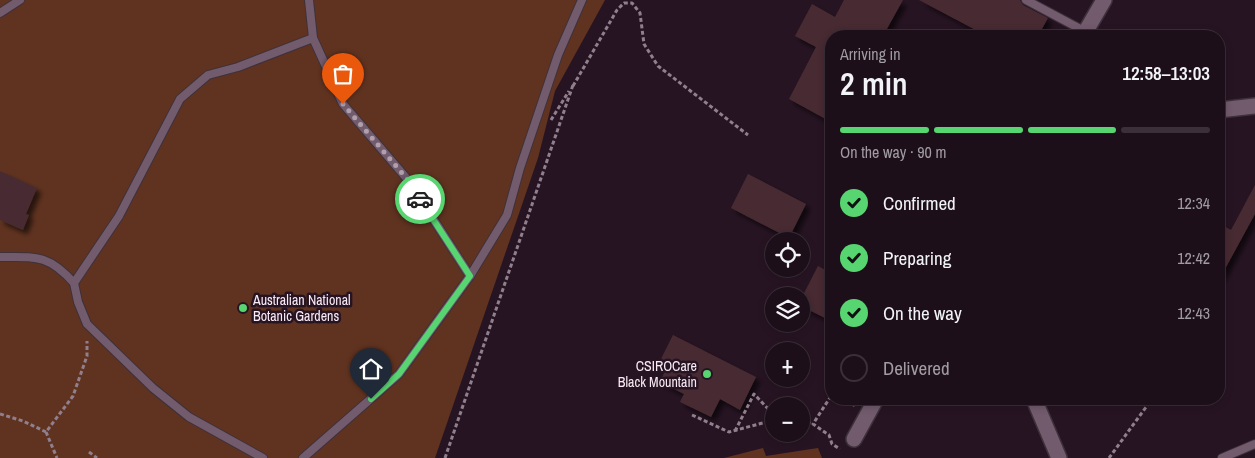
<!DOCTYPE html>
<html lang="en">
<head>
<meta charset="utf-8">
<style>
	body { margin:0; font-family:"Archivo Narrow",sans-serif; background:#2a1d27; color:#f1f3f6; height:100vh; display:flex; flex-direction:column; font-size:19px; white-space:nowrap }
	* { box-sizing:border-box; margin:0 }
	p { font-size:16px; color:#a09ca2 }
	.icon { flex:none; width:28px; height:28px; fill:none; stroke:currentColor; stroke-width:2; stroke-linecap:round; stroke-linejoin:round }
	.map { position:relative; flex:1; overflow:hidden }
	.drawer { position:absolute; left:825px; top:30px; width:400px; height:375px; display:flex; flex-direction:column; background:#1d0f1a; border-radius:20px; box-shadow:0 2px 8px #0003,0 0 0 1px #3b2f39 }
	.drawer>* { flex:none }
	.fabs { position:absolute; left:765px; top:232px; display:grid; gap:10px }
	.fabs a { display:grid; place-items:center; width:45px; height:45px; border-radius:50%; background:#1d0f1a; box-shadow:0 2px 8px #0003,0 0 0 1px #3b2f39; font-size:25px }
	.pin { position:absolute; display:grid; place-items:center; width:42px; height:42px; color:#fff; margin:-51px -21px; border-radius:50% 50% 50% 0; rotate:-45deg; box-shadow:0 0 5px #0007 }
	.pin .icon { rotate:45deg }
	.courier { position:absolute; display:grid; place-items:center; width:50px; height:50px; margin:-25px; border:4px solid #57d570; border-radius:50%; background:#fff; color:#222; box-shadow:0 1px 6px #0007 }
	.head em { font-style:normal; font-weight:600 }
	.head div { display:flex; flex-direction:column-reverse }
	.head { display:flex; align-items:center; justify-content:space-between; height:85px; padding:0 15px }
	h1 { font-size:32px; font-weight:600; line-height:38px }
	.bar { display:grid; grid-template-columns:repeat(4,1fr); gap:8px 5px; align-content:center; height:60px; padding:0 15px }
	.bar i { height:6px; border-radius:4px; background:#3b2f39 }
	.bar .active { background:#57d570 }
	.bar p { grid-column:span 4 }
	ol { padding:0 15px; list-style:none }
	li { display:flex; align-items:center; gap:15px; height:55px }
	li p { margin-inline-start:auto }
	li .icon { padding:5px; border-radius:50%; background:#57d570; color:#111; stroke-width:4 }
	li:last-child { color:#a09ca2 }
	li i { width:28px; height:28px; border:2px solid #3b2f39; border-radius:50% }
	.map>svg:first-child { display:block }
</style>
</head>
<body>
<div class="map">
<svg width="1255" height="458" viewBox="0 0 1255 458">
	<defs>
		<filter id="shadow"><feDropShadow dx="4.5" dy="4.5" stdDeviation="2.5" flood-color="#0009"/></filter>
	</defs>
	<rect width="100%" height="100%" fill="#271423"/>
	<g fill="#603320">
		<polygon points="0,0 605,0 555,91 538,158 435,458 0,458"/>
		<polygon points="763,448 766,456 818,448 822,458 724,458"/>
	</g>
	<g fill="#472c30" filter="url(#shadow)">
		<polygon points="844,0 903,0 883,36 831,36 831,122 789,99 816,47 795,36 812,4 835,17"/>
		<polygon points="919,0 1020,0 1023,5 1048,18 1038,36 987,36"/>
		<polygon points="0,171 37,188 26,214 29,215 23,230 0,220"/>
		<polygon points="748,174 806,204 789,238 731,208"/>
		<polygon points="1255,185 1255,214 1219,280 1219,223 1231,230"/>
		<polygon points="818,266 831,273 831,321 801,306 801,299"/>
		<polygon points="673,335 756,377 740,410 720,399 711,417 680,402 684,394 660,382 665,371 657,367"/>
	</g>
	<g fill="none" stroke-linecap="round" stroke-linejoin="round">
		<g stroke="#3e313b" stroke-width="10">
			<g id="lane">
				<polyline points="309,0 313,38 343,104 408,180 470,276"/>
				<polyline points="1026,0 1086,32"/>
				<polyline points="0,13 20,0"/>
				<path d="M0,257C36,257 48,254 74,283"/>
				<polyline points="263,458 189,417 153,388 87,324 78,302 74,283 119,216 180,99 208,75 238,67 313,38"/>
				<polyline points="303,458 399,374 470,276 507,215 520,168 558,55 582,0"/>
				<polyline points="1222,458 1255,444"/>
			</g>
		</g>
		<g stroke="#3e313b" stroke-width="18">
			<g id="street">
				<polyline points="1083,36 1104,0"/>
				<polyline points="1219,110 1255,106"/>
				<polyline points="1034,399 1059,458"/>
				<polyline points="854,439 876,399"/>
			</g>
		</g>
		<g stroke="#907f8c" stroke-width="3" stroke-dasharray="4 2.5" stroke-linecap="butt">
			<polyline points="573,86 617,10 624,3 632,3 640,13 644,44 658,66 748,135"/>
			<polyline points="551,120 569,91"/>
			<polyline points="831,396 813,424 829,435 832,444 840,449"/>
			<polyline points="839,399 856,406"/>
			<polyline points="0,414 23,421 46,432 73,396 87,356 87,341"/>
			<polyline points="692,415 729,432 774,420"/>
			<polyline points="801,419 813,424"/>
			<polyline points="735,431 754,394 774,415"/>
			<polyline points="46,432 57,458"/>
			<polyline points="89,452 97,458"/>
			<polyline points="445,458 573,85"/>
			<polyline points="1109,458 1152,399"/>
		</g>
		<use href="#lane" stroke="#725b6d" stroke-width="8"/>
		<use href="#street" stroke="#725b6d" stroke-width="15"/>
	</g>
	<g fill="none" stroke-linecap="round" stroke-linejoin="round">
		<polyline stroke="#b0a0ac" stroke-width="5" stroke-dasharray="0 9" points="343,104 408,180 420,199"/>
		<polyline stroke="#57d570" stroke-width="6" points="371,399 399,374 470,276 420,199"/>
	</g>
	<g fill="#57d570" stroke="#271423" stroke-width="2">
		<circle cx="243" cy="308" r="5"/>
		<circle cx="707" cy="374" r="5"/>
	</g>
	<g text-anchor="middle" stroke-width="5" stroke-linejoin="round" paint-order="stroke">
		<g font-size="14" fill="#f9ebf5" stroke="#271423" text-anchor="start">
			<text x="253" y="305">Australian National<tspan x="253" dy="16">Botanic Gardens</tspan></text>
			<text x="697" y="371" text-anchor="end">CSIROCare<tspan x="697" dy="16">Black Mountain</tspan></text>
		</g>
	</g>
</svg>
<div class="fabs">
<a><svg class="icon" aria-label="locate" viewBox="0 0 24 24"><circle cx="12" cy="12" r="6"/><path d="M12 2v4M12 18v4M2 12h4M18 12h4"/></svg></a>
<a><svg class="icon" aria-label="layers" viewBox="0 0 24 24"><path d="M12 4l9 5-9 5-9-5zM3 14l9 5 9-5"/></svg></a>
<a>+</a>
<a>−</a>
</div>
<div class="pin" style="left:343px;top:104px;background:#ea580c"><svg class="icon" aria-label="bag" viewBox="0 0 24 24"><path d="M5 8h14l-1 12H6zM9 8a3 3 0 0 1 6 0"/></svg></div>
<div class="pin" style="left:371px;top:399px;background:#1f2937"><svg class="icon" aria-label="home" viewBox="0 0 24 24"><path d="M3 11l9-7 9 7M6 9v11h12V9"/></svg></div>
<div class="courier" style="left:420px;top:199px"><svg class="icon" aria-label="car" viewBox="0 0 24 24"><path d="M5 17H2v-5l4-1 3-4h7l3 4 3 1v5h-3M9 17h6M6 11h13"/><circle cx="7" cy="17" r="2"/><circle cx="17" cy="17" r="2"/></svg></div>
<section class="drawer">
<div class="head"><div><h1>2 min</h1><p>Arriving in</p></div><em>12:58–13:03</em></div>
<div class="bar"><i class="active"></i><i class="active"></i><i class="active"></i><i></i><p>On the way · 90 m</p></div>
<ol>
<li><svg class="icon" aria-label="check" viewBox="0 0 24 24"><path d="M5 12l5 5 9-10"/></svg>Confirmed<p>12:34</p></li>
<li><svg class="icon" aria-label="check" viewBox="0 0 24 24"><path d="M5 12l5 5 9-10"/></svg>Preparing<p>12:42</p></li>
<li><svg class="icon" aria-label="check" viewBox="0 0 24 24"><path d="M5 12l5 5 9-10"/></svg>On the way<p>12:43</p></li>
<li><i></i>Delivered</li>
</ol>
</section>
</div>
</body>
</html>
